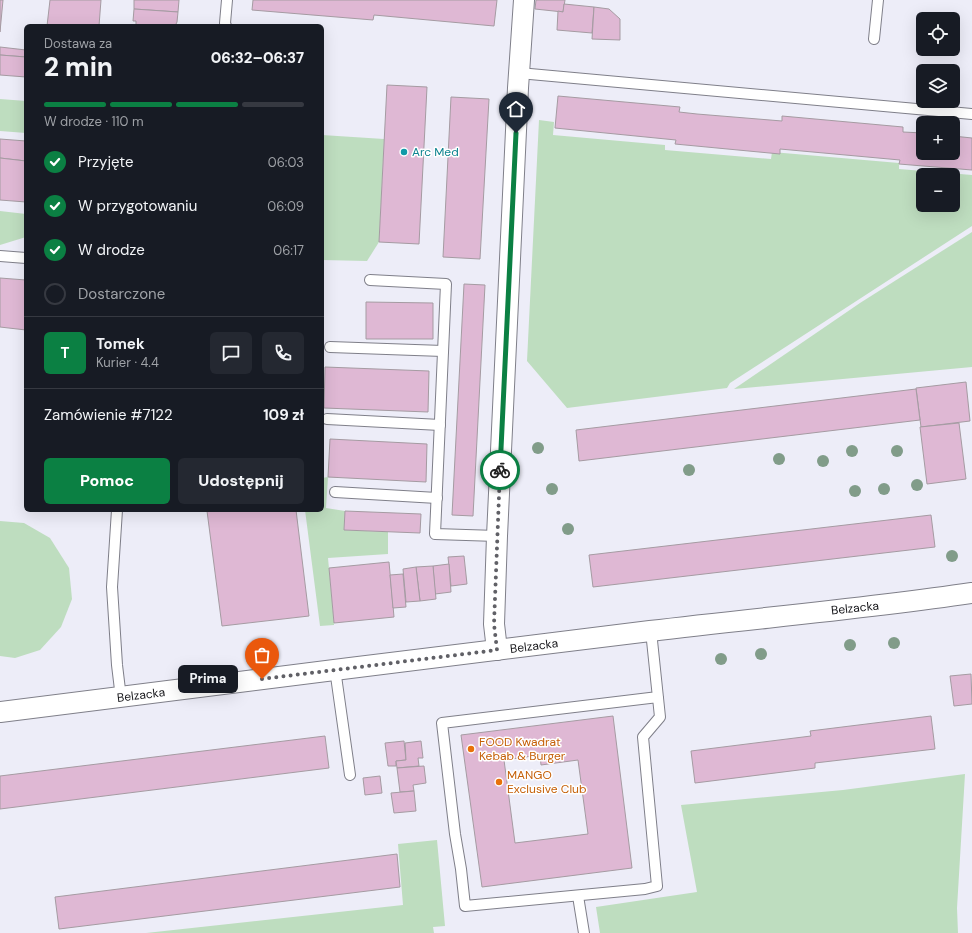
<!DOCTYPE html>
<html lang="pl">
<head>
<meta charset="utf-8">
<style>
	body { margin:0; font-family:"DM Sans",sans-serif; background:#242831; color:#f1f3f6; height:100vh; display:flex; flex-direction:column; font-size:15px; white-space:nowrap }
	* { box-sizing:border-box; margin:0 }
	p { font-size:13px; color:#9ea1a6 }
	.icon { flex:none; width:22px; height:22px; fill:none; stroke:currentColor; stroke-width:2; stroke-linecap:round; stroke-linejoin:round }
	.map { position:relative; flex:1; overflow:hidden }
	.details { position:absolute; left:24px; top:24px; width:300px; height:488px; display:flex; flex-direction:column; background:#171b24; border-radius:6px; box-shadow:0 4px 16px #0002 }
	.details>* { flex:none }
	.buttons { position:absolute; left:916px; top:12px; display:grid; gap:8px }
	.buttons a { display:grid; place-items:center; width:44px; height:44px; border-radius:6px; background:#171b24; box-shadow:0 4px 16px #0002; font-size:20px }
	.pin { position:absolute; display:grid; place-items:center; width:34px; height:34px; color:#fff; margin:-41px -17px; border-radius:50% 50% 50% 0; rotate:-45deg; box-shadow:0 0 4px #0007 }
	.pin .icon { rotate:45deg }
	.courier { position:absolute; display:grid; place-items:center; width:40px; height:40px; margin:-20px; border:3px solid #0b8043; border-radius:50%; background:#fff; color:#222; box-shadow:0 1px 5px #0007 }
	.bubble { position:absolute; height:28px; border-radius:6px; background:#171b24; box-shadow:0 4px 16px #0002; font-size:13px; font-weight:800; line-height:28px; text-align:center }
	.overview em { font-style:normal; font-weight:800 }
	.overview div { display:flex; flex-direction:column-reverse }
	.overview { display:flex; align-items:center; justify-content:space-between; height:68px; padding:0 20px }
	h1 { font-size:26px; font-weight:800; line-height:30px }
	.bar { display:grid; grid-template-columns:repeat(4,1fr); gap:6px 4px; align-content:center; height:48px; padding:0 20px }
	.bar i { height:5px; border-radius:3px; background:#363941 }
	.bar .on { background:#0b8043 }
	.bar p { grid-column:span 4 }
	.line { display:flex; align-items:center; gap:10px; padding:0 20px; border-top:1px solid #363941 }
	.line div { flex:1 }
	.round { display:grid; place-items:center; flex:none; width:42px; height:42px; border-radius:6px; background:#242831 }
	ol { padding:0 20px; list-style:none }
	li { display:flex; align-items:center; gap:12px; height:44px }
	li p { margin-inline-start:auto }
	li .icon { padding:4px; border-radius:50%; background:#0b8043; color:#fff; stroke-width:4 }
	li:last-child { color:#9ea1a6 }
	li i { width:22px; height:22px; border:2px solid #363941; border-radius:50% }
	.button { display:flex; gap:8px; margin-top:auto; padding:8px 20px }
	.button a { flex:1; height:46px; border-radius:6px; background:#0b8043; color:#fff; font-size:16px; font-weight:800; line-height:46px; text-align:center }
	.button a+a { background:#242831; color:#f1f3f6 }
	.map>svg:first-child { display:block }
</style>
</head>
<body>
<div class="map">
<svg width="972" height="933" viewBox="0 0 972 933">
	<rect width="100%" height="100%" fill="#ededf8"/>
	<g fill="#beddbf" fill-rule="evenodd">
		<polygon points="0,99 26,101 26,133 0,131"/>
		<path d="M539,120L554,122L553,135L665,145V150L771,159L772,152L899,163V169L972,175V226L730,383L727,388L567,408L527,361ZM923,175H953V205H923Z"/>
		<polygon points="322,135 384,139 379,242 367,261 322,260"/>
		<polygon points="0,211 26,214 26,237 0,245"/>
		<polygon points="972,232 972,367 734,389 860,303"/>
		<polygon points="328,477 326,508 345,511 344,530 388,532 388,554 328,558 334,623 334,625 320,626 305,510 322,510 322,478"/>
		<polygon points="0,521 24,523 50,538 69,568 72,599 61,627 40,650 15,658 0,656"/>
		<polygon points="965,774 957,908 958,933 600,933 596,907 697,892 681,805 843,790"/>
		<polygon points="437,840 445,926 433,927 434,933 146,933 403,905 398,844"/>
	</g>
	<g fill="#dfb8d4" stroke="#a59ba2" fill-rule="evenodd">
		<polygon points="0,0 3,0 0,32"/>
		<polygon points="50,0 101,0 99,26 47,26"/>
		<polygon points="134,0 179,0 178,12 134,9"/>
		<polygon points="253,0 497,0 494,26 374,15 373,20 252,10"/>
		<polygon points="536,0 565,0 563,12 535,9"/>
		<polygon points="564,4 594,7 592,33 557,30 558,11 563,12"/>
		<polygon points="594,7 609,9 620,19 620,40 592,39"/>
		<polygon points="134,9 178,12 177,22 175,26 136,26 136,21 133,21"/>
		<polygon points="0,47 26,50 26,57 0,55"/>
		<polygon points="0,55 26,57 26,77 0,75"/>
		<polygon points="387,85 427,87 419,244 379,242"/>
		<polygon points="558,96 680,107 679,112 697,114 782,121 782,116 903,127 903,132 923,133 923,153 953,153 953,136 972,138 972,170 899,164 900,160 780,149 780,154 675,144 676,140 555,128"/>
		<polygon points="451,97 489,99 480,259 443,257"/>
		<polygon points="0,139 26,141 26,161 0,158"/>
		<polygon points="0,158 26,161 26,202 0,200"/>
		<polygon points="0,278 26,280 26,330 0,327"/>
		<polygon points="464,284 485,285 473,516 452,515"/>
		<polygon points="366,302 433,303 433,339 366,339"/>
		<polygon points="325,367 429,371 428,412 324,408"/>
		<polygon points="966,382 970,421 921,427 916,388"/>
		<polygon points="916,389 920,420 579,461 576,430"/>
		<polygon points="959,423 966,479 927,484 920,427"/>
		<polygon points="330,439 427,444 426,482 328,477"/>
		<polygon points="217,510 296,510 309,616 222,626 207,511"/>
		<polygon points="345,511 421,514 420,533 344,530"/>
		<polygon points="931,515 935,547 593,587 589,555"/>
		<polygon points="464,556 467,584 451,586 448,557"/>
		<polygon points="389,562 394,617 334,623 329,568"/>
		<polygon points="449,564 451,592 435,594 433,566"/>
		<polygon points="433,566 436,599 420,601 416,567"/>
		<polygon points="416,567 420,601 406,602 403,569"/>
		<polygon points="403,574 406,607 393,608 390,575"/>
		<polygon points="971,674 972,704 954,706 950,676"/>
		<path d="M613,716L632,868L482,887L461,735ZM540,755L541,765L578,760L588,834L515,843L504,760Z"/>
		<polygon points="931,716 935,749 815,763 815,768 695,783 691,751 811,736 810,731"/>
		<polygon points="325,736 329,768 0,809 0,776"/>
		<polygon points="404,741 406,760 396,761 396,766 388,766 385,743"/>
		<polygon points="421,741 423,758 418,758 419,766 397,768 396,761 406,760 405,743"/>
		<polygon points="424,766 426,783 413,785 414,791 400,792 397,768"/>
		<polygon points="380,776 382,793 365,795 363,778"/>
		<polygon points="414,791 416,811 394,813 391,793"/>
		<polygon points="397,854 400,887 59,929 55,897"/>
	</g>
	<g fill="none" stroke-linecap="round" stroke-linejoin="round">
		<g stroke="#7f7f89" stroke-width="12">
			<g id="lane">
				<polyline points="226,26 225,23 227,0"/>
				<polyline points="874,39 878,0"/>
				<polyline points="519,73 972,114"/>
				<polyline points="0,256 26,258"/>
				<polyline points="370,280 446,284 435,534 497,536"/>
				<polyline points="330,347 443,351"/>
				<polyline points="327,419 440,425"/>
				<polyline points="335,492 437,498"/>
				<polyline points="117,510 112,587 117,665 121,698"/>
				<polyline points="651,631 660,717 643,737 657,886 645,889 465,906 461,869 455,834 442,723 658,697"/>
				<polyline points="335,669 350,775"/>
				<polyline points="578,896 584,933"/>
			</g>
		</g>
		<g stroke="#7f7f89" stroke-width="22">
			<g id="street">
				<polyline points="497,650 494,624 497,536 518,88 524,0"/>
				<path d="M0,712C217,685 433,657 650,631C757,618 865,609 972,593"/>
			</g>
		</g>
		<use href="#lane" stroke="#fff" stroke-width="10"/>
		<use href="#street" stroke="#fff" stroke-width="20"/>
	</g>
	<g fill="#819c89">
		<circle cx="538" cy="448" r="6"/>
		<circle cx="852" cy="451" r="6"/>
		<circle cx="897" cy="451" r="6"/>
		<circle cx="779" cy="459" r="6"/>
		<circle cx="823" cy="461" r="6"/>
		<circle cx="689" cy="470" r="6"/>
		<circle cx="917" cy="485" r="6"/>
		<circle cx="552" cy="489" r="6"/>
		<circle cx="884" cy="489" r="6"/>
		<circle cx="855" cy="491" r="6"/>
		<circle cx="568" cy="529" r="6"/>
		<circle cx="952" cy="556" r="6"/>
		<circle cx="894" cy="643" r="6"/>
		<circle cx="850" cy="645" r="6"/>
		<circle cx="761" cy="654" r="6"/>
		<circle cx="721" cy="659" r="6"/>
	</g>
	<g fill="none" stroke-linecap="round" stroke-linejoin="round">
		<polyline stroke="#606066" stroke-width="4" stroke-dasharray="0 7.2" points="262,679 497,650 494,624 500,470"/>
		<polyline stroke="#0b8043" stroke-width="5" points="500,470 516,133"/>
	</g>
	<circle fill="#0f9aa8" stroke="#fff" stroke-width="1.5" cx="404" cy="152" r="4"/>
	<g fill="#e8710a" stroke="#fff" stroke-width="1.5">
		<circle cx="471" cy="749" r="4"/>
		<circle cx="499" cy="782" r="4"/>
	</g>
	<g text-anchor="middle" stroke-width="3" stroke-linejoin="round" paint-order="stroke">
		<g font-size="12" fill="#0d838f" stroke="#fff" text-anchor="start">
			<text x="412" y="156">Arc Med</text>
		</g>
		<g font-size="12" fill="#141418" stroke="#fff">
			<text transform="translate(855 608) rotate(-6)" y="4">Belzacka</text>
			<text transform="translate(534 646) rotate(-7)" y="4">Belzacka</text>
			<text transform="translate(141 695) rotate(-7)" y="4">Belzacka</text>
		</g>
		<g font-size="12" fill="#c56008" stroke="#fff" text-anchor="start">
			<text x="479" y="746">FOOD Kwadrat<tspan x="479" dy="14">Kebab &amp; Burger</tspan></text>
			<text x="507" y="779">MANGO<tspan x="507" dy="14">Exclusive Club</tspan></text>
		</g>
	</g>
</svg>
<div class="buttons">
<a><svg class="icon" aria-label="locate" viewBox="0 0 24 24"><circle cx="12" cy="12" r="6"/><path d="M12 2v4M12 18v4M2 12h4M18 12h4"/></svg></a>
<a><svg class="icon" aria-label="layers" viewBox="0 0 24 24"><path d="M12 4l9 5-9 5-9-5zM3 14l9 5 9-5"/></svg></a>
<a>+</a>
<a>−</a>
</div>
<div class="pin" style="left:262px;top:679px;background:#ea580c"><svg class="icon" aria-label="bag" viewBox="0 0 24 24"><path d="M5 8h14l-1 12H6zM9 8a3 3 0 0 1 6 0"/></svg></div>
<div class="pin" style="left:516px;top:133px;background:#1f2937"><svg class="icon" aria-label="home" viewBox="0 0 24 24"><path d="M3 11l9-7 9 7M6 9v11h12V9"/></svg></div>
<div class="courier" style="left:500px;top:470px"><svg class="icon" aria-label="bike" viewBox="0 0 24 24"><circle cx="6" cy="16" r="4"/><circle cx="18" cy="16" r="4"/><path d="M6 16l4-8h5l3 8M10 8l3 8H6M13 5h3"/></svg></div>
<div class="bubble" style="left:178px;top:665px;width:60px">Prima</div>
<section class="details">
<div class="overview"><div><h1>2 min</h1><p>Dostawa za</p></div><em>06:32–06:37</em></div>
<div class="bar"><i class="on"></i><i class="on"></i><i class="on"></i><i></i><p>W drodze · 110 m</p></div>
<ol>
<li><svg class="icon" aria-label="check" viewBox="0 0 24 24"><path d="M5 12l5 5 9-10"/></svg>Przyjęte<p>06:03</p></li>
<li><svg class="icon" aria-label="check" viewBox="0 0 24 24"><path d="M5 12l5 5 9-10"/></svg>W przygotowaniu<p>06:09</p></li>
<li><svg class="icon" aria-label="check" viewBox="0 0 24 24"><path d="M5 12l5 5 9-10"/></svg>W drodze<p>06:17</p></li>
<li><i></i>Dostarczone</li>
</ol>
<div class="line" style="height:72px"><b class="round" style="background:#0b8043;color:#fff">T</b><div><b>Tomek</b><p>Kurier · 4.4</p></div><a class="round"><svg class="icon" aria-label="chat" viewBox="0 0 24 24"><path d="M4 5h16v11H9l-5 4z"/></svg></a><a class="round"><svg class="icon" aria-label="phone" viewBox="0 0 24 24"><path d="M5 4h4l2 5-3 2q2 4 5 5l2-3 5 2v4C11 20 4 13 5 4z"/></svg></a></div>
<div class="line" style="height:52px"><div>Zamówienie #7122</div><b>109 zł</b></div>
<div class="button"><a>Pomoc</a><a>Udostępnij</a></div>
</section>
</div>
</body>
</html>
